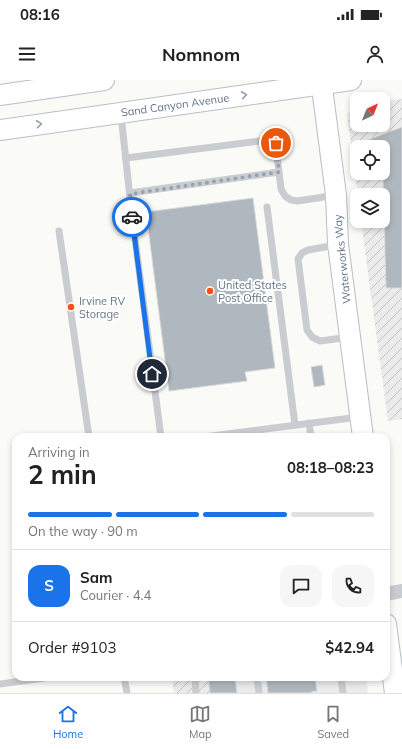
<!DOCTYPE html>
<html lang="en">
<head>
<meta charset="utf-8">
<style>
	body { margin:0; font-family:Mulish,sans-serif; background:#f6f6f6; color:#222; height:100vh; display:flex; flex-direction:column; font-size:15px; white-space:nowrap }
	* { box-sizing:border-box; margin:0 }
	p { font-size:13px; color:#767676 }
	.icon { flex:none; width:22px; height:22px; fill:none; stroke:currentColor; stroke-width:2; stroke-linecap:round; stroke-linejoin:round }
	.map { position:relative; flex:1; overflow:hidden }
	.details { position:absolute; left:12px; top:353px; width:378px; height:248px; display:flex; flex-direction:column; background:#fff; border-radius:12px; box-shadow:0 2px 6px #0003 }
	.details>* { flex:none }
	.needle { width:26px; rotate:43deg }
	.fabs { position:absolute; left:350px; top:12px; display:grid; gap:8px }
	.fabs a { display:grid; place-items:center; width:40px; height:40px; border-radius:8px; background:#fff; box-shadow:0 2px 6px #0003; font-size:20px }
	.pin { position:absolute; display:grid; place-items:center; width:34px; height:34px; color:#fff; margin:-17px; border:2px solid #fff; border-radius:50%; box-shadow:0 1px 4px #0007 }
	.courier { position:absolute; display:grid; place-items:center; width:40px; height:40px; margin:-20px; border:3px solid #1a73e8; border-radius:50%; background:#fff; color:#222; box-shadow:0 1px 5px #0007 }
	.summary em { font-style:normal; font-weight:700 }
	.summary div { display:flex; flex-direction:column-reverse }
	.summary { display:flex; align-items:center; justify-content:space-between; height:68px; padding:0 16px }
	h1 { font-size:26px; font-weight:700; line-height:30px }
	.bar { display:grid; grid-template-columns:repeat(4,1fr); gap:6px 4px; align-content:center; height:48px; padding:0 16px }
	.bar i { height:5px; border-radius:3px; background:#e0e0e0 }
	.bar .selected { background:#1a73e8 }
	.bar p { grid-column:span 4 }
	.line { display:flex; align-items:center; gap:10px; padding:0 16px; border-top:1px solid #e0e0e0 }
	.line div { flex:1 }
	.round { display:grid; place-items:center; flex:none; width:42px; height:42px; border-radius:12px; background:#f6f6f6 }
	.status { display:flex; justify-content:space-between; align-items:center; height:28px; padding:0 20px; background:#fff; direction:ltr }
	.status svg { height:11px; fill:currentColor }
	header { display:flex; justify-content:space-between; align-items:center; height:52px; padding:0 16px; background:#fff; font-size:18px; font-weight:700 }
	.menu { display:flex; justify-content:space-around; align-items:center; height:56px; border-top:1px solid #e0e0e0; background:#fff; font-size:11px; color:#767676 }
	.menu a { display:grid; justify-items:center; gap:2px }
	.menu .selected { color:#1a73e8 }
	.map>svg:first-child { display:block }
</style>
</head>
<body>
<div class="status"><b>08:16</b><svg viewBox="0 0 49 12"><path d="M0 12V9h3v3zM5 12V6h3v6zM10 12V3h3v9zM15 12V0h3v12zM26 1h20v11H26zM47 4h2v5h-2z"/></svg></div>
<header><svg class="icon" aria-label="menu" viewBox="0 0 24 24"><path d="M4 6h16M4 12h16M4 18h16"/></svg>Nomnom<svg class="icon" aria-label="person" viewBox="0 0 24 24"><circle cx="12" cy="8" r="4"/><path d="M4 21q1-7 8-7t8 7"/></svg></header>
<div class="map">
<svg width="402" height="613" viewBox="0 0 402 613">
	<defs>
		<pattern id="industrial-furrows" width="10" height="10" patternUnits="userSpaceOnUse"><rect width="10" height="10" fill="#eaebea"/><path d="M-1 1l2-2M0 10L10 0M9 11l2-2" fill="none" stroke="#c1c3c3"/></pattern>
	</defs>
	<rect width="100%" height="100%" fill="#fafaf7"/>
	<polygon fill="#eaebea" points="235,597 366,597 368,613 237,613"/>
	<g fill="url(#industrial-furrows)" fill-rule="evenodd">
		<path d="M402,19V339L388,341L361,141H383V115H358L347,34L357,24V45H383V21ZM357,67H383V93H357Z"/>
		<polygon points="172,597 235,597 237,613 174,613"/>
	</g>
	<g fill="#aeb8be" stroke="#dbdbd9">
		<polygon points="402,47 402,208 386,208 383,100 381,93 383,93 383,67 352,66"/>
		<polygon points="253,118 275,288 245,292 247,301 169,311 146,132"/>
		<polygon points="322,285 325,305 314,307 311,287"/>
		<polygon points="208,597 235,597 237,613 210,613"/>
		<polygon points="266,597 315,597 317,611 311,612 311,613 268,613"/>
	</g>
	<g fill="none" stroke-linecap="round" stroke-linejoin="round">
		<g stroke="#b8bfc4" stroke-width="22">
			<g id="secondary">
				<polyline points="321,0 336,115 338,164 363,357"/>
				<polyline points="0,15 104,0"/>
				<polyline points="0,50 351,0"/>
				<polyline points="386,544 395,613"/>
			</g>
		</g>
		<g stroke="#c9cdd1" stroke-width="7">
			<polyline points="121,35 132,136 161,357"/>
			<polyline points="126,78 275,59 281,109 285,116 291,120 298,121 336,115"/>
			<polyline points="130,113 279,92"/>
			<polyline points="267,127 295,345"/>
			<polyline points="59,151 89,357"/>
			<polyline points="336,165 308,170 302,173 298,179 307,250 312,257 320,261 350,257"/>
			<polyline points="309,343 311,357"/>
			<polyline points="204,357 359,337"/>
			<polyline points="124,597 127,613"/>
			<polyline points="195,597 196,613"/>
			<polyline points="257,597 259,613"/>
			<polyline points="341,597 343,613"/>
			<polyline points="0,604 51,597"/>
		</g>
		<polyline stroke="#c9cdd1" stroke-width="14" points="386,514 402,511"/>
		<use href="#secondary" stroke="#fff" stroke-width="20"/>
	</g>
	<defs><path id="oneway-chevron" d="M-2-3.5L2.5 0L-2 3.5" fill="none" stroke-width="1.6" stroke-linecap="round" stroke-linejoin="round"/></defs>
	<g stroke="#909eaa">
		<use href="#oneway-chevron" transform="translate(244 15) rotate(-8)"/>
		<use href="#oneway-chevron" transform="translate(39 44) rotate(-8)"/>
	</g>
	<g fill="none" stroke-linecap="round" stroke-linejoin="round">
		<polyline stroke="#97a4ad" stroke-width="4" stroke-dasharray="0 7.2" points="132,137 130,114 279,92 276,63"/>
		<polyline stroke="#1a73e8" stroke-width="5" points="132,137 152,294"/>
	</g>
	<g fill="#f6511a" stroke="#fff" stroke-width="1.5">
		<circle cx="210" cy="211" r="4"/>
		<circle cx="71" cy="227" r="4"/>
	</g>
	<g text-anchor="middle" stroke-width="4" stroke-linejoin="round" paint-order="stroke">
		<g font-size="11" fill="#617585" stroke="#fff">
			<text transform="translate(175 25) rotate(-8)" y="4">Sand Canyon Avenue</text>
			<text transform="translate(342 179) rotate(-96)" y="4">Waterworks Way</text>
		</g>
		<g font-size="11" fill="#617585" stroke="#fff" text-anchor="start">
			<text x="218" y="209">United States<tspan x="218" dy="13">Post Office</tspan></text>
			<text x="79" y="225">Irvine RV<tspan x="79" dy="13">Storage</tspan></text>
		</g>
	</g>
</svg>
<div class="fabs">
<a><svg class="needle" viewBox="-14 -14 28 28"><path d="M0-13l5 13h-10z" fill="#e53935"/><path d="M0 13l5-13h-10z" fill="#767676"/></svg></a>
<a><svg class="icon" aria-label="locate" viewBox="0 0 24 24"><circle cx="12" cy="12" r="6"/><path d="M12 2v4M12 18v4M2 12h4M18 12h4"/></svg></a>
<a><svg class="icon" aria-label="layers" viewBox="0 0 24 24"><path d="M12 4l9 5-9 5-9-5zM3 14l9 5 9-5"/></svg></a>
</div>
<div class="pin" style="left:276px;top:63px;background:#ea580c"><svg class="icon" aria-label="bag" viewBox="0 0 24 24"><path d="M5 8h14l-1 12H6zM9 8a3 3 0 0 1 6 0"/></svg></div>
<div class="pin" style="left:152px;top:294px;background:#1f2937"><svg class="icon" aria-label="home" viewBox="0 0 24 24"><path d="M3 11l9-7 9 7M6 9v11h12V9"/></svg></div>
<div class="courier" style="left:132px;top:137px"><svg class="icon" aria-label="car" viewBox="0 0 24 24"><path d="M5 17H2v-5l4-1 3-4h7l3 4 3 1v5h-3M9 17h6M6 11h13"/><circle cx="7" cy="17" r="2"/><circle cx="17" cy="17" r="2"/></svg></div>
<section class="details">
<div class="summary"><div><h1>2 min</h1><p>Arriving in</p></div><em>08:18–08:23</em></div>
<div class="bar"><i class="selected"></i><i class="selected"></i><i class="selected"></i><i></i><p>On the way · 90 m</p></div>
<div class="line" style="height:72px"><b class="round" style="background:#1a73e8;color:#fff">S</b><div><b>Sam</b><p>Courier · 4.4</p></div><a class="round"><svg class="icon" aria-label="chat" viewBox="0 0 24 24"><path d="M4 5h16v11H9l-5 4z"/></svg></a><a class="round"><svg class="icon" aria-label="phone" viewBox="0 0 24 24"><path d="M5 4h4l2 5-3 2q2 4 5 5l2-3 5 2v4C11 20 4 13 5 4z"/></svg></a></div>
<div class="line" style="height:52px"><div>Order #9103</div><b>$42.94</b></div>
</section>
</div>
<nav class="menu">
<a class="selected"><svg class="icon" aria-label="home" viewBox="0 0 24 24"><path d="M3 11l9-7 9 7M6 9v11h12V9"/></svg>Home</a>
<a><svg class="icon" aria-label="map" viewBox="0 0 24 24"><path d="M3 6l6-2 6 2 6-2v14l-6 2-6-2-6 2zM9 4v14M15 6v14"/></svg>Map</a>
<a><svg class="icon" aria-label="saved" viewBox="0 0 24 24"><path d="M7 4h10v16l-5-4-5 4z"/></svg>Saved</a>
</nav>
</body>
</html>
